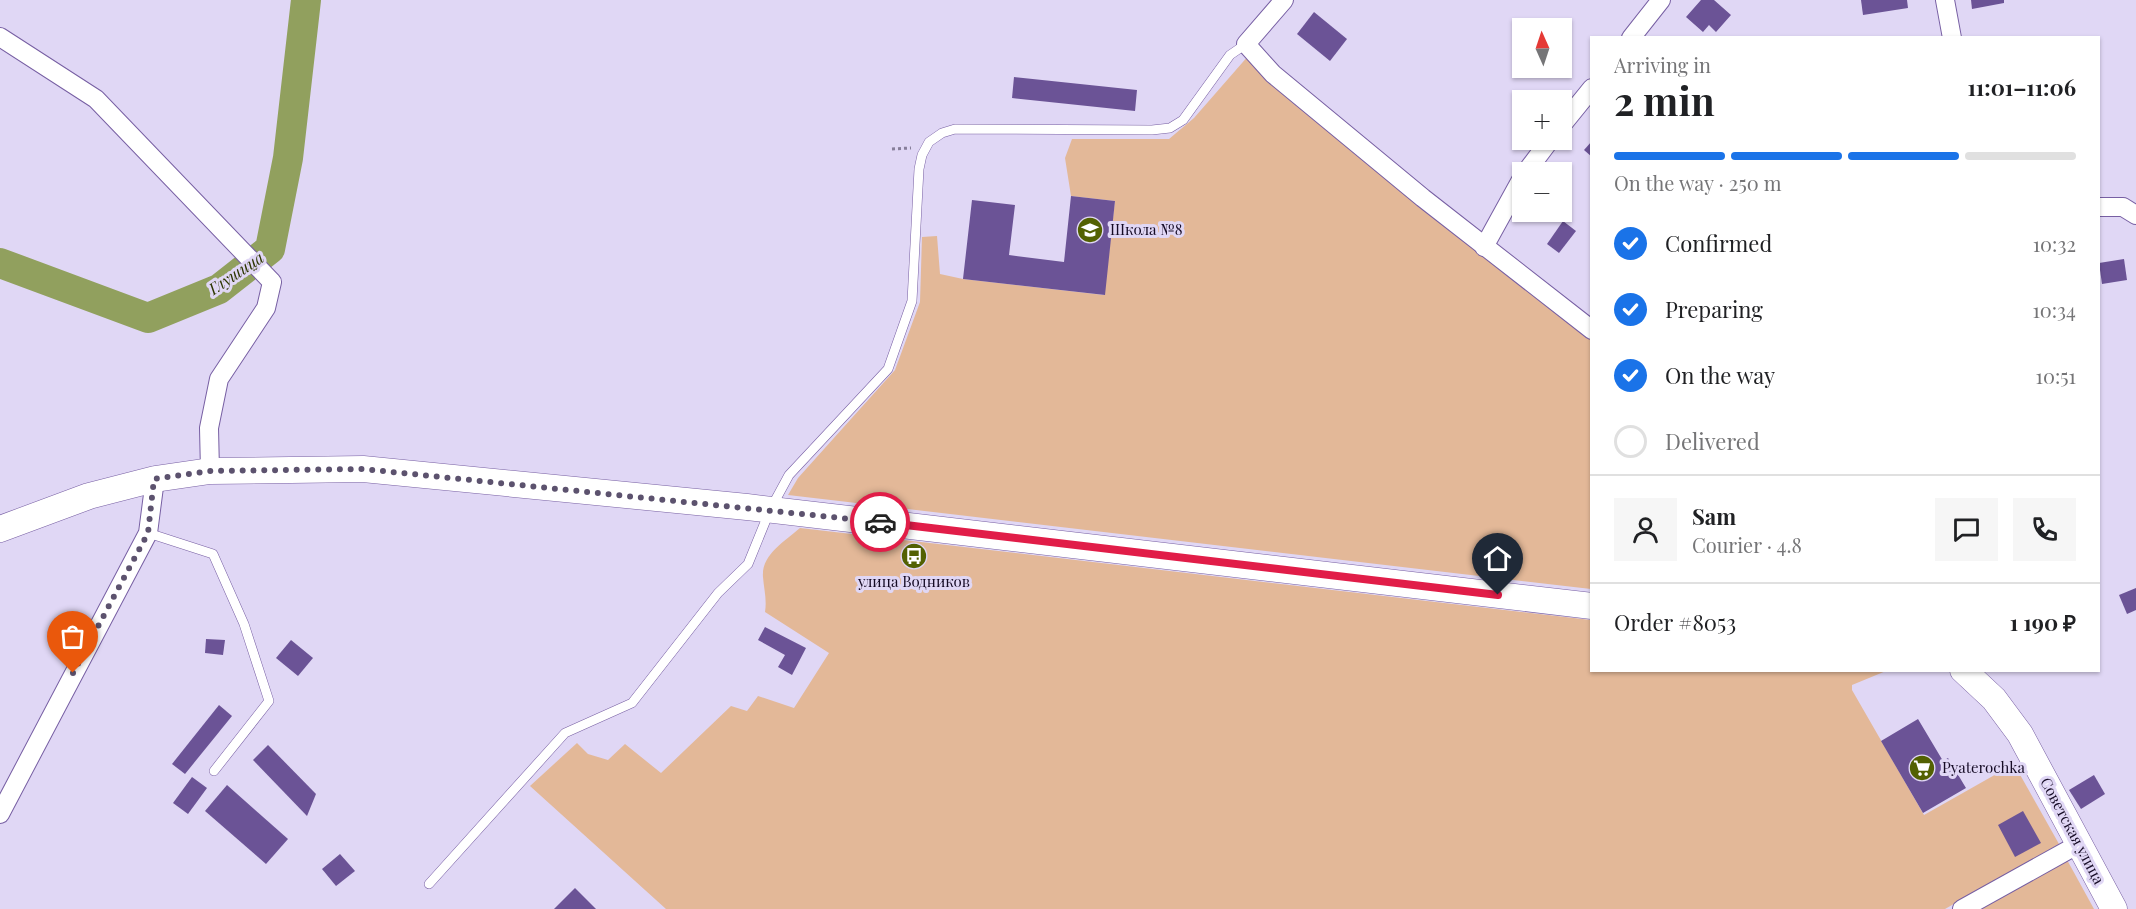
<!DOCTYPE html>
<html lang="en">
<head>
<meta charset="utf-8">
<style>
	body { margin:0; font-family:"Playfair Display",serif; background:#f6f6f6; color:#202124; height:100vh; display:flex; flex-direction:column; font-size:22px; white-space:nowrap }
	* { box-sizing:border-box; margin:0 }
	p { font-size:20px; color:#757577 }
	.icon { flex:none; width:33px; height:33px; fill:none; stroke:currentColor; stroke-width:2; stroke-linecap:round; stroke-linejoin:round }
	.map { position:relative; flex:1; overflow:hidden }
	.panel { position:absolute; left:1590px; top:36px; width:510px; height:636px; display:flex; flex-direction:column; background:#fff; border-radius:0px; box-shadow:0 2px 4px #0004 }
	.panel>* { flex:none }
	.needle { width:39px; rotate:357deg }
	.buttons { position:absolute; left:1512px; top:18px; display:grid; gap:12px }
	.buttons a { display:grid; place-items:center; width:60px; height:60px; border-radius:0px; background:#fff; box-shadow:0 2px 4px #0004; font-size:30px }
	.pin { position:absolute; display:grid; place-items:center; width:51px; height:51px; color:#fff; margin:-62px -26px; border-radius:50% 50% 50% 0; rotate:-45deg; box-shadow:0 0 6px #0007 }
	.pin .icon { rotate:45deg }
	.courier { position:absolute; display:grid; place-items:center; width:60px; height:60px; margin:-30px; border:4px solid #e11d48; border-radius:50%; background:#fff; color:#222; box-shadow:0 2px 8px #0007 }
	.head em { font-style:normal; font-weight:700 }
	.head div { display:flex; flex-direction:column-reverse }
	.head { display:flex; align-items:center; justify-content:space-between; height:102px; padding:0 24px }
	h1 { font-size:39px; font-weight:700; line-height:45px }
	.bar { display:grid; grid-template-columns:repeat(4,1fr); gap:9px 6px; align-content:center; height:72px; padding:0 24px }
	.bar i { height:8px; border-radius:4px; background:#e0e0e0 }
	.bar .active { background:#1a73e8 }
	.bar p { grid-column:span 4 }
	.line { display:flex; align-items:center; gap:15px; padding:0 24px; border-top:2px solid #e0e0e0 }
	.line div { flex:1 }
	.round { display:grid; place-items:center; flex:none; width:63px; height:63px; border-radius:0px; background:#f6f6f6 }
	ol { padding:0 24px; list-style:none }
	li { display:flex; align-items:center; gap:18px; height:66px }
	li p { margin-inline-start:auto }
	li .icon { padding:6px; border-radius:50%; background:#1a73e8; color:#fff; stroke-width:4 }
	li:last-child { color:#757577 }
	li i { width:33px; height:33px; border:3px solid #e0e0e0; border-radius:50% }
	.map>svg:first-child { display:block }
</style>
</head>
<body>
<div class="map">
<svg width="2136" height="909" viewBox="0 0 2136 909">
	<rect width="100%" height="100%" fill="#e0d7f5"/>
	<g fill="#e3b898">
		<polygon points="1249,55 1481,252 1591,339 1591,589 788,495 798,478 895,370 920,302 922,237 937,236 940,274 963,279 1104,295 1115,201 1071,196 1065,158 1072,139 1169,139 1194,118"/>
		<path d="M800,528L1591,620L1592,670L1886,671L1852,685V690L1924,815L2014,764L2059,844L1945,909H666L530,786L577,743L588,754L608,760L625,744L661,773L731,706L747,711L758,696L794,708L829,653L765,612C767,599 764,590 763,577C761,555 785,541 800,528Z"/>
		<polygon points="2066,858 2094,909 1976,909"/>
	</g>
	<g fill="none" stroke-linecap="round" stroke-linejoin="round">
		<polyline stroke="#91a05e" stroke-width="30" points="0,263 148,318 219,289 270,249 288,158 306,0"/>
	</g>
	<g fill="#6b5396">
		<polygon points="1701,0 1714,0 1731,15 1716,32 1709,25 1703,32 1686,17"/>
		<polygon points="1861,0 1907,0 1908,8 1863,15"/>
		<polygon points="1971,0 2004,0 2004,3 1972,9"/>
		<polygon points="1314,12 1347,39 1330,61 1297,34"/>
		<polygon points="1014,77 1137,90 1135,111 1012,98"/>
		<polygon points="1592,141 1592,157 1584,150"/>
		<polygon points="1071,196 1115,201 1105,295 963,279 972,200 1015,205 1009,255 1064,262"/>
		<polygon points="1563,221 1576,231 1559,253 1547,244"/>
		<polygon points="2124,259 2127,280 2102,284 2099,263"/>
		<polygon points="2136,588 2136,610 2127,614 2119,595"/>
		<polygon points="765,627 806,648 792,675 778,667 785,655 758,640"/>
		<polygon points="206,639 225,640 223,655 205,653"/>
		<polygon points="291,640 313,658 298,676 276,658"/>
		<polygon points="219,705 232,716 185,774 172,764"/>
		<polygon points="1918,719 1943,761 1948,758 1966,788 1923,813 1881,741"/>
		<polygon points="268,745 316,794 307,816 253,760"/>
		<polygon points="2094,775 2105,794 2081,809 2069,790"/>
		<polygon points="192,777 207,788 188,814 173,803"/>
		<polygon points="227,785 288,839 266,864 205,811"/>
		<polygon points="2023,811 2041,843 2015,857 1998,825"/>
		<polygon points="340,854 355,871 336,886 322,869"/>
		<polygon points="575,888 596,909 554,909"/>
	</g>
	<g fill="none" stroke-linecap="round" stroke-linejoin="round">
		<g stroke="#775fa3" stroke-width="10">
			<g id="lane">
				<polyline points="148,533 213,554 244,624 269,701 214,771"/>
				<polyline points="429,884 565,733 632,703 718,593 748,564 770,510 789,475 888,369 912,301 919,169 922,155 929,142 942,133 955,129 1152,130 1170,128 1183,120 1230,55 1246,44"/>
			</g>
		</g>
		<g stroke="#775fa3" stroke-width="20">
			<g id="street">
				<polyline points="1284,0 1246,44 1273,74 1423,198 1592,330"/>
				<polyline points="1945,0 1952,38"/>
				<polyline points="0,37 96,99 272,282 266,308 219,379 209,428 210,471"/>
				<polyline points="1631,38 1661,0"/>
				<polyline points="1562,125 1592,88"/>
				<polyline points="1526,172 1550,140"/>
				<polyline points="2098,207 2123,207 2136,215"/>
				<polyline points="1484,247 1522,178"/>
				<polyline points="0,814 148,533 155,479"/>
				<polyline points="1962,909 2079,844"/>
			</g>
		</g>
		<g stroke="#775fa3" stroke-width="27">
			<g id="secondary">
				<polyline points="0,529 89,496 155,479 210,471 363,469 747,507 1592,606"/>
				<polyline points="1963,670 1994,699 2020,734 2114,909"/>
			</g>
		</g>
		<polyline stroke="#877e9a" stroke-width="3" stroke-dasharray="3 3" stroke-linecap="butt" points="892,149 911,148"/>
		<use href="#lane" stroke="#fff" stroke-width="9"/>
		<use href="#street" stroke="#fff" stroke-width="18"/>
		<use href="#secondary" stroke="#fff" stroke-width="26"/>
	</g>
	<g fill="none" stroke-linecap="round" stroke-linejoin="round">
		<polyline stroke="#5c526e" stroke-width="6" stroke-dasharray="0 10.8" points="73,673 148,533 154,479 210,471 363,469 880,522"/>
		<polyline stroke="#e11d48" stroke-width="8" points="880,522 1498,595"/>
	</g>
	<defs>
		<g id="school-disc" transform="scale(1.35)"><circle r="9.5" fill="#536102" stroke="#e0d7f5"/><path d="M0-5L7-2L0 1L-7-2ZM-4 1L0 2.5L4 1V4Q0 6-4 4Z" fill="#fff"/></g>
		<g id="bus-disc" transform="scale(1.35)"><circle r="9.5" fill="#536102" stroke="#e0d7f5"/><path d="M-5-6H5V4H4V6H2V4H-2V6H-4V4H-5ZM-3.5-4V0h7V-4ZM-3.5 1.2v1.5H-2V1.2ZM2 1.2v1.5H3.5V1.2Z" fill="#fff"/></g>
		<g id="supermarket-disc" transform="scale(1.35)"><circle r="9.5" fill="#536102" stroke="#e0d7f5"/><path d="M-6-5.5h2.5l.6 2H6L4.5 2H-2.5L-4.4-4H-6ZM-1.5 3.2a1.3 1.3 0 1 0 .1 0ZM3 3.2a1.3 1.3 0 1 0 .1 0Z" fill="#fff"/></g>
	</defs>
	<g fill-rule="evenodd">
		<use href="#school-disc" x="1090" y="230"/>
		<use href="#bus-disc" x="914" y="556"/>
		<use href="#supermarket-disc" x="1922" y="768"/>
	</g>
	<g text-anchor="middle" stroke-width="6" stroke-linejoin="round" paint-order="stroke">
		<g font-size="15" fill="#150b25" stroke="#e0d7f5" text-anchor="start">
			<text x="1110" y="235">Школа №8</text>
			<text x="914" y="587" text-anchor="middle">улица Водников</text>
			<text x="1942" y="773">Pyaterochka</text>
		</g>
		<g font-size="15" fill="#150b25" stroke="#e0d7f5">
			<text transform="translate(2072 831) rotate(62)" y="5">Советская улица</text>
		</g>
		<g font-size="16" font-style="italic" fill="#2d3601" stroke="#e0d7f5">
			<text transform="translate(236 273) rotate(-34)" y="6">Глушица</text>
		</g>
	</g>
</svg>
<div class="buttons">
<a><svg class="needle" viewBox="-14 -14 28 28"><path d="M0-13l5 13h-10z" fill="#e53935"/><path d="M0 13l5-13h-10z" fill="#757577"/></svg></a>
<a>+</a>
<a>−</a>
</div>
<div class="pin" style="left:73px;top:673px;background:#ea580c"><svg class="icon" aria-label="bag" viewBox="0 0 24 24"><path d="M5 8h14l-1 12H6zM9 8a3 3 0 0 1 6 0"/></svg></div>
<div class="pin" style="left:1498px;top:595px;background:#1f2937"><svg class="icon" aria-label="home" viewBox="0 0 24 24"><path d="M3 11l9-7 9 7M6 9v11h12V9"/></svg></div>
<div class="courier" style="left:880px;top:522px"><svg class="icon" aria-label="car" viewBox="0 0 24 24"><path d="M5 17H2v-5l4-1 3-4h7l3 4 3 1v5h-3M9 17h6M6 11h13"/><circle cx="7" cy="17" r="2"/><circle cx="17" cy="17" r="2"/></svg></div>
<section class="panel">
<div class="head"><div><h1>2 min</h1><p>Arriving in</p></div><em>11:01–11:06</em></div>
<div class="bar"><i class="active"></i><i class="active"></i><i class="active"></i><i></i><p>On the way · 250 m</p></div>
<ol>
<li><svg class="icon" aria-label="check" viewBox="0 0 24 24"><path d="M5 12l5 5 9-10"/></svg>Confirmed<p>10:32</p></li>
<li><svg class="icon" aria-label="check" viewBox="0 0 24 24"><path d="M5 12l5 5 9-10"/></svg>Preparing<p>10:34</p></li>
<li><svg class="icon" aria-label="check" viewBox="0 0 24 24"><path d="M5 12l5 5 9-10"/></svg>On the way<p>10:51</p></li>
<li><i></i>Delivered</li>
</ol>
<div class="line" style="height:108px"><a class="round"><svg class="icon" aria-label="person" viewBox="0 0 24 24"><circle cx="12" cy="8" r="4"/><path d="M4 21q1-7 8-7t8 7"/></svg></a><div><b>Sam</b><p>Courier · 4.8</p></div><a class="round"><svg class="icon" aria-label="chat" viewBox="0 0 24 24"><path d="M4 5h16v11H9l-5 4z"/></svg></a><a class="round"><svg class="icon" aria-label="phone" viewBox="0 0 24 24"><path d="M5 4h4l2 5-3 2q2 4 5 5l2-3 5 2v4C11 20 4 13 5 4z"/></svg></a></div>
<div class="line" style="height:78px"><div>Order #8053</div><b>1 190 ₽</b></div>
</section>
</div>
</body>
</html>
